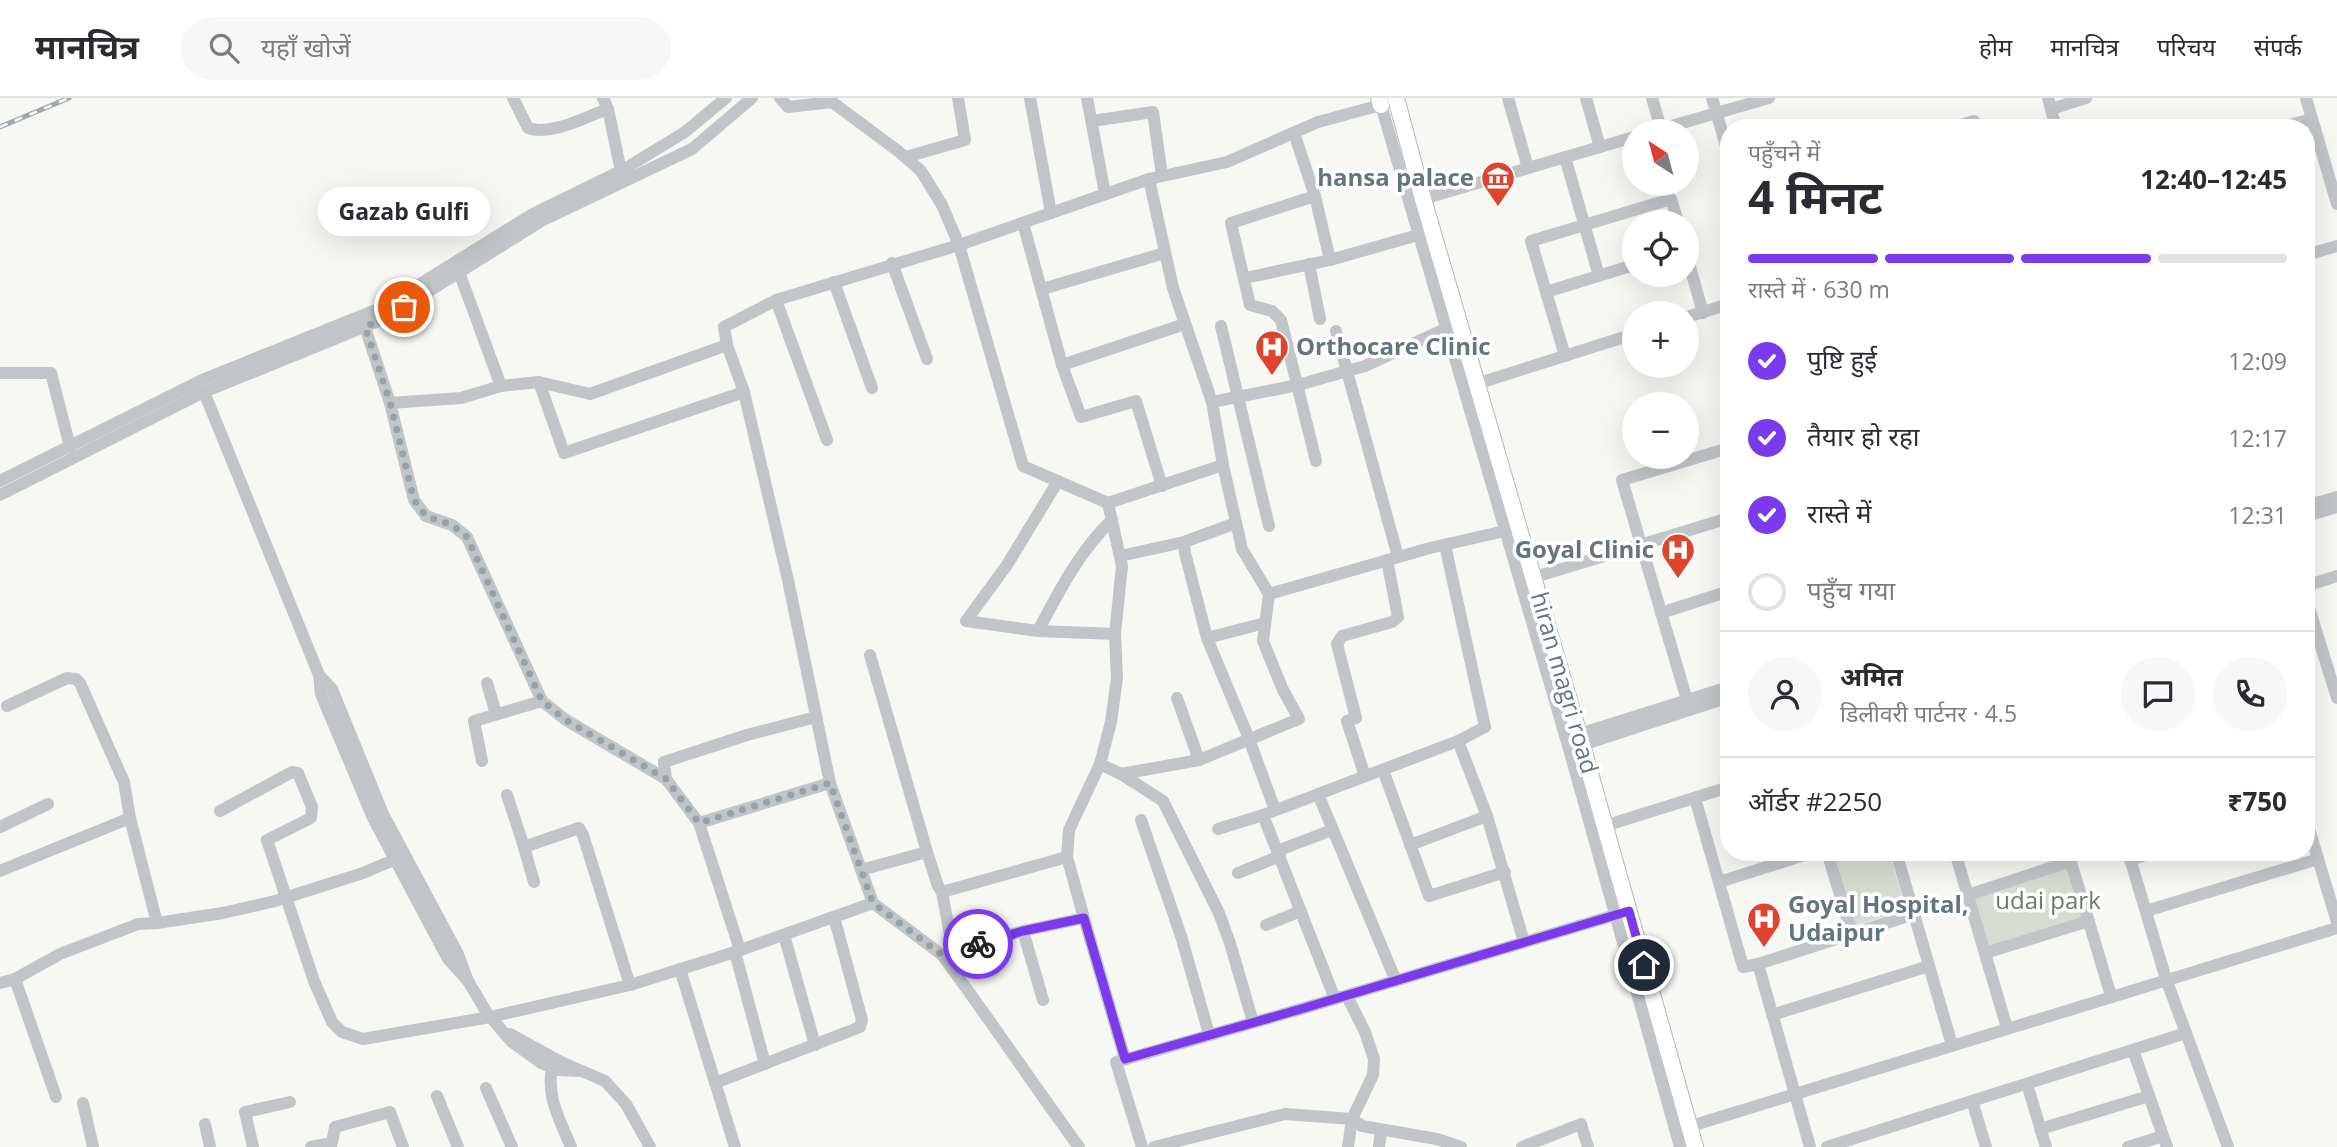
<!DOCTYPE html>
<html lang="hi">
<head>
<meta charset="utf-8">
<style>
	body { margin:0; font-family:"Open Sans","Noto Sans Devanagari",sans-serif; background:#f7f7f7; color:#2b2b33; height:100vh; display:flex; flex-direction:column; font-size:26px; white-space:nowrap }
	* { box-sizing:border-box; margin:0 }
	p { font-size:23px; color:#7c7c81 }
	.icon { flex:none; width:38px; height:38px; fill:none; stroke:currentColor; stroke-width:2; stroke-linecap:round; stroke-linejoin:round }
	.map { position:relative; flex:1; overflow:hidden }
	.side { position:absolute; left:1720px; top:21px; width:595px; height:742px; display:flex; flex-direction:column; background:#fff; border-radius:28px; box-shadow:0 7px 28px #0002 }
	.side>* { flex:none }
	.needle { width:46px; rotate:324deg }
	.fabs { position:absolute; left:1622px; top:21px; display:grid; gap:14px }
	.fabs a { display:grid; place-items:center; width:77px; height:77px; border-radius:50%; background:#fff; box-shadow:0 7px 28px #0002; font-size:35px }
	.pin { position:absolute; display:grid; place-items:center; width:60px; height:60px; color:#fff; margin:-30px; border:4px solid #fff; border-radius:50%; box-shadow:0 2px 7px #0007 }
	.courier { position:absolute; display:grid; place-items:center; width:70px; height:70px; margin:-35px; border:5px solid #7c3aed; border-radius:50%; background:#fff; color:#222; box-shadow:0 2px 9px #0007 }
	.bubble { position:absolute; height:49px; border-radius:24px; background:#fff; box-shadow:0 7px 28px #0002; font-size:23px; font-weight:700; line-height:49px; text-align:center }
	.headline em { font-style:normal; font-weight:700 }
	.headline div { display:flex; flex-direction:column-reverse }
	.headline { display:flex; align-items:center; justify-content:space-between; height:119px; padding:0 28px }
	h1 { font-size:46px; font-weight:700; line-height:52px }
	.bar { display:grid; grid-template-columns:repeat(4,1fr); gap:10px 7px; align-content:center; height:84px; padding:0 28px }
	.bar i { height:9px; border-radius:5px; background:#e1e1e2 }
	.bar .selected { background:#7c3aed }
	.bar p { grid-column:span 4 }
	.line { display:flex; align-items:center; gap:18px; padding:0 28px; border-top:2px solid #e1e1e2 }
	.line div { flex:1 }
	.round { display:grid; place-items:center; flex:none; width:74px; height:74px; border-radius:37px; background:#f7f7f7 }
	ol { padding:0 28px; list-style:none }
	li { display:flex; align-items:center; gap:21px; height:77px }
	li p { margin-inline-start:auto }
	li .icon { padding:7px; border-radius:50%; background:#7c3aed; color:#fff; stroke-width:4 }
	li:last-child { color:#7c7c81 }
	li i { width:38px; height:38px; border:4px solid #e1e1e2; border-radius:50% }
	header { display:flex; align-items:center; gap:42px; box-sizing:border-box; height:98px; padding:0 35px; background:#fff; border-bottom:2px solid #e1e1e2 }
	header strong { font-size:33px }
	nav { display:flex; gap:38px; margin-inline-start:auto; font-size:24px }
	.search { width:490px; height:63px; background:#f7f7f7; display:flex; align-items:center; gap:18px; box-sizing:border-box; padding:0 24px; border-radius:38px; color:#7c7c81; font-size:26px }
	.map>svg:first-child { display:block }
</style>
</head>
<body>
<header>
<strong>मानचित्र</strong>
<div class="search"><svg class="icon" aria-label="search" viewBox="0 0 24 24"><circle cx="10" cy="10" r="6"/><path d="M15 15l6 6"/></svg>यहाँ खोजें</div>
<nav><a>होम</a><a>मानचित्र</a><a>परिचय</a><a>संपर्क</a></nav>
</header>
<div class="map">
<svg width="2337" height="1049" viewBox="0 0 2337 1049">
	<rect width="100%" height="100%" fill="#f7f7f4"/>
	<g fill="#d7dcd3">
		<polygon points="1832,754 1889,754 1906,812 1854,828"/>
		<polygon points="2068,769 2083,820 1987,849 1974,800"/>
	</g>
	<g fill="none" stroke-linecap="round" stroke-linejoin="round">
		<g stroke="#b2b8bb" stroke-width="18">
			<g id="major">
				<polyline points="1379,0 1381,7"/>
				<polyline points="1396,0 1423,101 1582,647 1695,1049"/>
			</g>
		</g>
		<g stroke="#c1c5c8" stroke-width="12">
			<path d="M513,0L528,30C552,38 585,19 608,11"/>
			<polyline points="603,0 608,11 621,73"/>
			<polyline points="780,0 788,9 832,4 898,53 921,73 942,107 959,147 1023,368 1108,405"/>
			<polyline points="1030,0 1051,115"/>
			<polyline points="1087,0 1105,96"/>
			<polyline points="1508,0 1528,70"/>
			<polyline points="1586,0 1600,49"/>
			<polyline points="1652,0 1661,31"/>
			<polyline points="1712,0 1729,58"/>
			<polyline points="2048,0 2056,30"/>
			<polyline points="2306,0 2337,106"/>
			<polyline points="2051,11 2086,0"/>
			<polyline points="1092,23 1153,14 1162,78"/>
			<polyline points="1952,30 1974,23 1976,30"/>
			<polyline points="2279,30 2312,21"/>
			<polyline points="1654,33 1769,0"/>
			<polyline points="1294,35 1315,98 1330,162"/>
			<polyline points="906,59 965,42 958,0"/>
			<polyline points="1565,59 1599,178"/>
			<polyline points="1149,81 1173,190 1212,304"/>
			<polyline points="1315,98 1231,125 1250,207 1272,213 1281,222 1316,363"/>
			<polyline points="1416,103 1634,39"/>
			<polyline points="1023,125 1062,267 1185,226"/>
			<polyline points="2306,157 2337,148"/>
			<polyline points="1687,158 1703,215"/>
			<polyline points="892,165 927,261"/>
			<polyline points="1309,166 1320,221"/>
			<polyline points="459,174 501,288"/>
			<polyline points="1245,180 1330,162 1418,137"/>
			<polyline points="834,184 872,290"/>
			<polyline points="1042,191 1165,155"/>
			<polyline points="1546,194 1634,167"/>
			<polyline points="776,202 827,342"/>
			<polyline points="1687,219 1729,206"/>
			<polyline points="1221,228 1269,428"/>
			<polyline points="365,229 390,305 461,300 501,288 539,284 590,296 727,247 724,229 776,202 959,147 1149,81 1227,64 1318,24 1381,7 1569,651 1680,1049"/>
			<polyline points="1336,233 1398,459"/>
			<polyline points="727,247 744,294 788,482 830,685 873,805 942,857 1023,833 1084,820 1125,961"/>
			<polyline points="1565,258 1531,143 1671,101 1678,124"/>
			<polyline points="1062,267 1081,319 1136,303 1162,388"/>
			<polyline points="0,275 51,275 70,349"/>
			<polyline points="539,284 564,355 744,294"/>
			<polyline points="1476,286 1634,236"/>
			<polyline points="204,294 319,577 321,596 373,720 448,861 468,883"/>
			<polyline points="390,305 414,402 426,418 452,427 467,439 542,603 566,622 666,681 699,725 740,852"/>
			<polyline points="1223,367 1242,451 1269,496"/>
			<polyline points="0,383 202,282 383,209 531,117 621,73 685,34 726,0"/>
			<polyline points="1058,383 1007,467 966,523 1038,533 1115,536"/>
			<polyline points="0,397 204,294 386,220 543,122 692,51 752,0"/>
			<polyline points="2306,408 2337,399"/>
			<polyline points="2306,418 2337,409"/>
			<polyline points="1184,444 1185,455 1207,540 1249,641 1275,712"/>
			<polyline points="1120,458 1184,444 1236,425"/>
			<polyline points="1525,482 1729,420"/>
			<polyline points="2306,488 2337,478"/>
			<polyline points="2306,500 2337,600"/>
			<polyline points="1661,515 1729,493"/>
			<path d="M1038,533C1058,495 1080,452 1112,422"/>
			<polyline points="1207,540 1265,525"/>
			<polyline points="870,557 927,754 938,788 942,794 953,853"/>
			<polyline points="319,577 332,591 383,716 458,856 468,883 487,915 512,944 541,965 558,972 581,973"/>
			<polyline points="487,585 496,616"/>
			<polyline points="1177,600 1199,662"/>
			<polyline points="1687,602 1622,382 1729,350"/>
			<polyline points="7,608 67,580 76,581 80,585 124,684 130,720 157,825"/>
			<polyline points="1573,638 1729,589"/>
			<polyline points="1458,643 1487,718 1524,844"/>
			<polyline points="1576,649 1729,599"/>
			<polyline points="482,663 474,623 542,603"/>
			<polyline points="1383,672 1429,798 1505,774"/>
			<polyline points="1121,676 1199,662 1299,621 1283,592 1263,543 1269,496 1430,450 1505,433"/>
			<polyline points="1365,678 1347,623 1356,620 1337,546 1342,538 1392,524 1398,519 1387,462"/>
			<polyline points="666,681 664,664 747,637 816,619"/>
			<polyline points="1318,696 1396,883"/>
			<polyline points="507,697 524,749"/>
			<polyline points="1695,700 1743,869 1758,866"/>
			<polyline points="220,713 292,674 298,675 312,709 311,720 267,742 314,883 332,924 342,934 363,941 490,919 630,887 735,854 873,805"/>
			<polyline points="2306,721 2337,824"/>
			<polyline points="1141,722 1181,838 1209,936"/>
			<polyline points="699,725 830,685"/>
			<polyline points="0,729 48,706"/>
			<polyline points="1598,730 1729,689"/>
			<polyline points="1218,731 1263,717"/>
			<polyline points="1410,747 1487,718"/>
			<polyline points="1277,753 1332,732"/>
			<polyline points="1827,754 1852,836"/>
			<polyline points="1896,754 1952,947"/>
			<polyline points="1955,754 2007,930"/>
			<polyline points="2068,754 2111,898"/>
			<polyline points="2128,754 2166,881 2228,1049"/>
			<polyline points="2130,762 2155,754"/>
			<polyline points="861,772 927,754"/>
			<polyline points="0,773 130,720"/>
			<polyline points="1238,775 1280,758"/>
			<polyline points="534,784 524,749 579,730 583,737 630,887"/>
			<polyline points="1719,784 1814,754"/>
			<polyline points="942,794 1067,759"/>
			<polyline points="1968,797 2071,763"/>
			<polyline points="2146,813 2318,761"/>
			<polyline points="1084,820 1067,759 1069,732 1100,666"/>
			<polyline points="1266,827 1301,813"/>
			<polyline points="1023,833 1043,902"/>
			<polyline points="784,837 815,947"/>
			<polyline points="735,854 765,966"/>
			<polyline points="1985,855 2089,823"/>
			<path d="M942,857C989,920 1032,985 1079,1049"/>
			<polyline points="680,871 735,1049"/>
			<polyline points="15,881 56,999"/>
			<polyline points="0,885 15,881 60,856 138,826 157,825 223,815 275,803 363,775 401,759"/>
			<polyline points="1347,898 1365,934 1374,961 1373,977 1352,1021 1348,1049"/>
			<polyline points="1335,901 1263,717 1458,643 1485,629 1445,447"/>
			<polyline points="1772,917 1929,868"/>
			<polyline points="1253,924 1230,845 1219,815 1163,703 1121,676 1100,666 1111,624 1117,580 1115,536 1122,468 1108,405 1223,367 1212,304 1298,287 1365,268 1445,231"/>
			<polyline points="510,936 561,964 605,983 626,1006 650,1049"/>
			<polyline points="2133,952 2167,1049"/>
			<path d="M552,970C546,999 560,1022 571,1049"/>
			<polyline points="715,985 860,929 862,922 834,819"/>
			<polyline points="2027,986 2046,1049"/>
			<polyline points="486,990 512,1049"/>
			<polyline points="437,998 458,1049"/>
			<polyline points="1972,1003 1986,1049"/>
			<polyline points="83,1005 93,1049"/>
			<polyline points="205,1026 210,1049"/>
			<polyline points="1681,1031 2337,830"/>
			<polyline points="2040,1031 2149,998"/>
			<polyline points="253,1049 245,1014 290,1004"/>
			<polyline points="311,1049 332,1045 335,1029 390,1014 403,1049"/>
			<polyline points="1142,1049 1116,964 1301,911 1622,815"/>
			<polyline points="1154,1049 1285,1016 1352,1021 1362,1028 1437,1041 1461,1049"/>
			<polyline points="1379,1049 1381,1032"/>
			<polyline points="1522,1049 1581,1026 1588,1049"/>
			<polyline points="1810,1049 1758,866 1914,816"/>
			<polyline points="1827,1049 2186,935"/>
			<polyline points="2128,1049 2163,1038"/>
		</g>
		<use href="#major" stroke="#fff" stroke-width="16"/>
		<g stroke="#a0a8ac" stroke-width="5">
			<polyline id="rail" points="0,29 69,0"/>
		</g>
		<use href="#rail" stroke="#fff" stroke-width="2.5" stroke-dasharray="8" stroke-linecap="butt"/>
	</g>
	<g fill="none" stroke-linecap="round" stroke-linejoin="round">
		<polyline stroke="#97a2a7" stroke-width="7" stroke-dasharray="0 12.6" points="404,209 386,220 365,229 390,304 414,402 426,418 452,427 467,439 542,603 566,622 666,681 699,725 830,685 873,805 942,857 978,846"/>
		<polyline stroke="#7c3aed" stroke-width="9" points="978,846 1023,833 1084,820 1125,961 1301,911 1629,813 1644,867"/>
	</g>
	<defs>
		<g id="museum-pin" transform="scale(1.75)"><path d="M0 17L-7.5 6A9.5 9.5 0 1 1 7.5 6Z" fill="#dd452e" stroke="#fff"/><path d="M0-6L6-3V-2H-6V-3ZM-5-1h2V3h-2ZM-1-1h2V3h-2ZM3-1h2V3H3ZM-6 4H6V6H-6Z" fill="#fff"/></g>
		<g id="hospital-pin" transform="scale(1.75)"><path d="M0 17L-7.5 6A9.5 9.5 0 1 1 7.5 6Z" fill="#dd452e" stroke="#fff"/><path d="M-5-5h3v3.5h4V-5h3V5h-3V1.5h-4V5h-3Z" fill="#fff"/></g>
	</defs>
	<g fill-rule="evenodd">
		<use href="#museum-pin" x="1498" y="80"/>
		<use href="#hospital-pin" x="1272" y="249"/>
		<use href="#hospital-pin" x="1678" y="452"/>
		<use href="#hospital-pin" x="1764" y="821"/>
	</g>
	<g text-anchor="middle" stroke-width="7" stroke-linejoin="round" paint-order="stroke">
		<g font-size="24" font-weight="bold" fill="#63757e" stroke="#fff" text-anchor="end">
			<text x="1474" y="88">hansa palace</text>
			<text x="1296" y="257" text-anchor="start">Orthocare Clinic</text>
			<text x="1654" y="460">Goyal Clinic</text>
			<text x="1788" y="815" text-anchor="start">Goyal Hospital,<tspan x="1788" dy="28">Udaipur</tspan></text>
		</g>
		<g font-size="24" fill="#63757e" stroke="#fff">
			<text transform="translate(1564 585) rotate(74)" y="8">hiran magri road</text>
		</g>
		<g font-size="24" fill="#6c7b66" stroke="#fff">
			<text x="2048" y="811">udai park</text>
		</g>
	</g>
</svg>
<div class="fabs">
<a><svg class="needle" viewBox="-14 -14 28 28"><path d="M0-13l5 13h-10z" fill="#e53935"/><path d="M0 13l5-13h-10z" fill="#7c7c81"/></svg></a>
<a><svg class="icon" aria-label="locate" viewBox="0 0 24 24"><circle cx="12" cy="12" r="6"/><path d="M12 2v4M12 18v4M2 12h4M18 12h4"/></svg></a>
<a>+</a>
<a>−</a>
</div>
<div class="pin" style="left:404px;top:209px;background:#ea580c"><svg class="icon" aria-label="bag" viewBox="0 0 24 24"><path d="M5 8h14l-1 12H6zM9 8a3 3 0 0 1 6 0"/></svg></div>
<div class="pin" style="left:1644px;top:867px;background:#1f2937"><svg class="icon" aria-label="home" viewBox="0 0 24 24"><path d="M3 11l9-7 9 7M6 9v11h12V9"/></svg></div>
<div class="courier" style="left:978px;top:846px"><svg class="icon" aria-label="bike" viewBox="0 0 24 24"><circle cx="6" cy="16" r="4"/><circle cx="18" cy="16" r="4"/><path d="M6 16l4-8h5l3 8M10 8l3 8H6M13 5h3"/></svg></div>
<div class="bubble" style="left:318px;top:89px;width:172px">Gazab Gulfi</div>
<section class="side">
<div class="headline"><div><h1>4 मिनट</h1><p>पहुँचने में</p></div><em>12:40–12:45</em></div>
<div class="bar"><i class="selected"></i><i class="selected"></i><i class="selected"></i><i></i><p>रास्ते में · 630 m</p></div>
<ol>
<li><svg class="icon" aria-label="check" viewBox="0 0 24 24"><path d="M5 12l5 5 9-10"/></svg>पुष्टि हुई<p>12:09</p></li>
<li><svg class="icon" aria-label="check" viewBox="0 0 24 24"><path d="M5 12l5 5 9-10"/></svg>तैयार हो रहा<p>12:17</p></li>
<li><svg class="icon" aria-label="check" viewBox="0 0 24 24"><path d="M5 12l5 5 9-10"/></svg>रास्ते में<p>12:31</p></li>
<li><i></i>पहुँच गया</li>
</ol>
<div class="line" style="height:126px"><a class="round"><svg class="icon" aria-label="person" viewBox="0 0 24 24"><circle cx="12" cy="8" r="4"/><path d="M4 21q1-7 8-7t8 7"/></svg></a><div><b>अमित</b><p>डिलीवरी पार्टनर · 4.5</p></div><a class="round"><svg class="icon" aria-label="chat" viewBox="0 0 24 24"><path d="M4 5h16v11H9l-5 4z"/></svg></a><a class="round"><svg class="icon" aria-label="phone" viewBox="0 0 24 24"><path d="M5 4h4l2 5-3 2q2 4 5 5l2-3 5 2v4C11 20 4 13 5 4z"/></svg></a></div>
<div class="line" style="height:91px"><div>ऑर्डर #2250</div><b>₹750</b></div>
</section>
</div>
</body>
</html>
